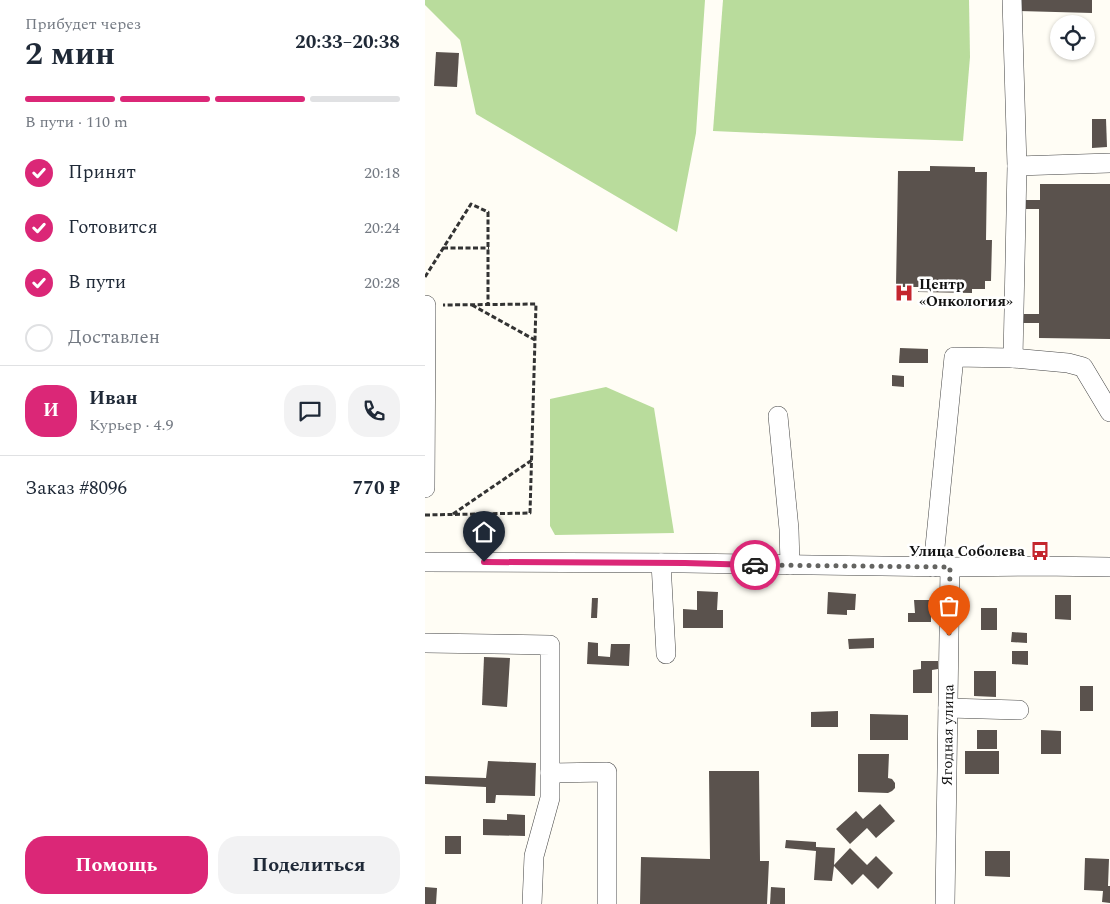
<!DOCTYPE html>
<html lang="ru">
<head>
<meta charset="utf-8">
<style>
	body { margin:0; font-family:Spectral,serif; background:#f2f2f3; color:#1f2937; height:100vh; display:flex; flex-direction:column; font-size:19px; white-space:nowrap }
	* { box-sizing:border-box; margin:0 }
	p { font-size:16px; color:#747a83 }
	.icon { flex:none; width:28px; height:28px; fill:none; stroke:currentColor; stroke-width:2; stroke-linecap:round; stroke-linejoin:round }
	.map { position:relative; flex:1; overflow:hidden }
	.details { display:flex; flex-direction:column; background:#fff; width:425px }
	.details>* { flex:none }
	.controls { position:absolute; left:625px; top:15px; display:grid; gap:10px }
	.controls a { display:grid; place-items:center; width:45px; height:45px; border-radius:50%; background:#fff; box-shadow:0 1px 4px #0004; font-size:25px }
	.pin { position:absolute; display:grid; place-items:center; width:42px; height:42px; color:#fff; margin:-51px -21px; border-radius:50% 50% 50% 0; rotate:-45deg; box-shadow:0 0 5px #0007 }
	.pin .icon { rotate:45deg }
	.courier { position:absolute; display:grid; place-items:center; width:50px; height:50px; margin:-25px; border:4px solid #db2777; border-radius:50%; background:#fff; color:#222; box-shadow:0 1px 6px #0007 }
	.head em { font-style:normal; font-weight:700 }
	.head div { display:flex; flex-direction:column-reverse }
	.head { display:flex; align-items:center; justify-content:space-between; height:85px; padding:0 25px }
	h1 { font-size:32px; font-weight:700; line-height:38px }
	.bar { display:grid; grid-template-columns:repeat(4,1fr); gap:8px 5px; align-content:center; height:60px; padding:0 25px }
	.bar i { height:6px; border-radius:4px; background:#e0e1e3 }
	.bar .selected { background:#db2777 }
	.bar p { grid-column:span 4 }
	.line { display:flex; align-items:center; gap:12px; padding:0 25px; border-top:1px solid #e0e1e3 }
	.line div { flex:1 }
	.round { display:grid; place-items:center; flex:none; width:52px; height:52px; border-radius:20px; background:#f2f2f3 }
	ol { padding:0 25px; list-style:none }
	li { display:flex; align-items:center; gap:15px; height:55px }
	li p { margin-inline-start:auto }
	li .icon { padding:5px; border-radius:50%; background:#db2777; color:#fff; stroke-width:4 }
	li:last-child { color:#747a83 }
	li i { width:28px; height:28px; border:2px solid #e0e1e3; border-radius:50% }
	.button { display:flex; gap:10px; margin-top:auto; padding:10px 25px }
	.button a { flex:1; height:58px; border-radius:20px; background:#db2777; color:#fff; font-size:20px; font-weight:700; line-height:58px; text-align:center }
	.button a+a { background:#f2f2f3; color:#1f2937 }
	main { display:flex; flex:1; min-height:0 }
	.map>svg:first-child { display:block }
</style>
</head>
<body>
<main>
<section class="details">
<div class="head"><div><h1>2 мин</h1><p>Прибудет через</p></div><em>20:33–20:38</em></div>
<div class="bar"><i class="selected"></i><i class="selected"></i><i class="selected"></i><i></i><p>В пути · 110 m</p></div>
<ol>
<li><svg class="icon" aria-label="check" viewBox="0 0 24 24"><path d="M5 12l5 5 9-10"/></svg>Принят<p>20:18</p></li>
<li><svg class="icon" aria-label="check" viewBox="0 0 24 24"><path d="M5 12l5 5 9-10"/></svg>Готовится<p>20:24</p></li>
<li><svg class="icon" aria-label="check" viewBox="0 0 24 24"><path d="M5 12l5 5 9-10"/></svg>В пути<p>20:28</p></li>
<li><i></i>Доставлен</li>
</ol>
<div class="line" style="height:90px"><b class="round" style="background:#db2777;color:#fff">И</b><div><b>Иван</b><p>Курьер · 4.9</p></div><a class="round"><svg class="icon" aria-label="chat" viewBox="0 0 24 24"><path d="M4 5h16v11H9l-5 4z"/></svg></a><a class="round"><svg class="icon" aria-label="phone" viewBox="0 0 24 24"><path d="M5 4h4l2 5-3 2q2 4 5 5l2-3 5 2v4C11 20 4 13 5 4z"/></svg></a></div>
<div class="line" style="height:65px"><div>Заказ #8096</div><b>770 ₽</b></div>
<div class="button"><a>Помощь</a><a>Поделиться</a></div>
</section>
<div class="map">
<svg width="685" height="904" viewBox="0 0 685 904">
	<rect width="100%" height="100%" fill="#fffdf5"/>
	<g fill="#b9dc9c">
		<polygon points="0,0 280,0 271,133 252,232 51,114 35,40 0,5"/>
		<polygon points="298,0 544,0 545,57 538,141 453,138 288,131"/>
		<polygon points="181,387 229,408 249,533 130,535 125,526 125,399"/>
	</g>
	<g fill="#5a524d">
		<polygon points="594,0 667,0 667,13 594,11"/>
		<polygon points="11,52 34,53 32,87 9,86"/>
		<polygon points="667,119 681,119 682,147 667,148"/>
		<polygon points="505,166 550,167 550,172 562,172 561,240 567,240 566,281 560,281 560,289 547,289 547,293 493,292 493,287 471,287 473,171 505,171"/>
		<polygon points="615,184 685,184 685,339 614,338 614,323 598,323 598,314 614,314 614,209 597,209 597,200 615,200"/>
		<polygon points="475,348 503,349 503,363 474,363"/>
		<polygon points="467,375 479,376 479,387 467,386"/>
		<polygon points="272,591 293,592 292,610 298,610 298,628 258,628 258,609 272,610"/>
		<polygon points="403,592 431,594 430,610 422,610 422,615 402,614"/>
		<polygon points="630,595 646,595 646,620 630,619"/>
		<polygon points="167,598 173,598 172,618 166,618"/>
		<polygon points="489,600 506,600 506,622 483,622 483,613 490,613"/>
		<rect x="556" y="608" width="16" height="22"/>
		<polygon points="587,632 602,633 602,643 586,642"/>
		<polygon points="449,638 449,648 424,649 423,639"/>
		<polygon points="163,642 173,643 173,656 185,657 186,644 205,644 204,666 162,664"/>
		<polygon points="587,651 603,651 603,665 587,664"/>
		<polygon points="59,657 85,658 82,707 57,705"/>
		<polygon points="496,661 513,661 513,669 507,670 507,693 488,693 488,670 496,669"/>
		<polygon points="549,671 571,671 571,697 549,696"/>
		<rect x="655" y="686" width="13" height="25"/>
		<polygon points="413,711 413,727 386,727 386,712"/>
		<polygon points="445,714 483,715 483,740 445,740"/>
		<rect x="552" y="730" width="20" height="19"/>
		<polygon points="616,730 636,731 636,754 616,754"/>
		<rect x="540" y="751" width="34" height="23"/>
		<polygon points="433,754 464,754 463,778 467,779 470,783 470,788 467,791 463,793 433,792"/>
		<polygon points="63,761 111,763 110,796 71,795 70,803 61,803 61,787 0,784 0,776 61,778"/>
		<polygon points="284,771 334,771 335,861 344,861 342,904 215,904 216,857 285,859"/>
		<polygon points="455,804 470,821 451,838 442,828 425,844 411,829 431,811 438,819"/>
		<polygon points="82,814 100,815 100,836 58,835 58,819 82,820"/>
		<rect x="20" y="836" width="16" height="18"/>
		<polygon points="361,840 391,842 391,847 410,848 409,865 425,848 442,865 451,856 468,873 453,889 438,874 427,885 409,866 407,881 389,880 391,851 360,848"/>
		<polygon points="560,851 585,851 585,877 560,876"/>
		<polygon points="660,858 684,859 683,886 685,886 685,903 677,902 678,891 659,890"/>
		<polygon points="0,887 12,888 11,904 0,904"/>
		<polygon points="346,887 360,888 360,904 345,904"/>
	</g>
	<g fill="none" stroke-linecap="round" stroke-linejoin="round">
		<g stroke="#444" stroke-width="20">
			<g id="minor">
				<polyline points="587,0 592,166 588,358"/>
				<polyline points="592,166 685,163"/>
				<polyline points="0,305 1,305 1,316 0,488"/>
				<polyline points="353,416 364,529 365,565"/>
				<polyline points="0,562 259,563 525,567 614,566 685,567"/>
				<polyline points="236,563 241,654"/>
				<polyline points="508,567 529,357 588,358 643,363 658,367 685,412"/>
				<polyline points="0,643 125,645 125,798 109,856 107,904"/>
				<polyline points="523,708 594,710"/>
				<polyline points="125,773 182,772 182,904"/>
				<path id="s1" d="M520,904L525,567"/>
			</g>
		</g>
		<g stroke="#333" stroke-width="3" stroke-dasharray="5 2.5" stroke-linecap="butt">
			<polyline points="18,248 64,248"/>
			<polyline points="0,277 46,204 63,212 63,304"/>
			<polyline points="47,305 110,340"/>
			<polyline points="28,514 107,460"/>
			<polyline points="0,515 105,513 111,304 18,305"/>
		</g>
		<use href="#minor" stroke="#fff" stroke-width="19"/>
	</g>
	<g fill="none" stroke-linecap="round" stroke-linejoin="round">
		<polyline stroke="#646461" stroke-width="5" stroke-dasharray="0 9" points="330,565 525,567 524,636"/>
		<polyline stroke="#db2777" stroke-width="6" points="59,562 260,563 330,565"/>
	</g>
	<defs>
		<g id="hospital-bare" transform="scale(1.5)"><path d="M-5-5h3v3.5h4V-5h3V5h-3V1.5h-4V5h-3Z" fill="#c4262e" stroke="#fff" stroke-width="2.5" paint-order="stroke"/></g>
		<g id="bus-bare" transform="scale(1.5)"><path d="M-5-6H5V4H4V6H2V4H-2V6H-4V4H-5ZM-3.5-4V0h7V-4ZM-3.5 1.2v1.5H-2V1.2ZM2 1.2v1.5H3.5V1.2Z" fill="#c4262e" stroke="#fff" stroke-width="2.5" paint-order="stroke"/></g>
	</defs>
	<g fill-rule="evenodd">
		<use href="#hospital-bare" x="479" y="293"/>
		<use href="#bus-bare" x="615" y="551"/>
	</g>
	<g text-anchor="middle" stroke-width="5" stroke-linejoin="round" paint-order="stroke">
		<g font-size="15" font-weight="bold" fill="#111" stroke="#fff" text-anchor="start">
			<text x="494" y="289">Центр<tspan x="494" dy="17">«Онкология»</tspan></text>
			<text x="600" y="556" text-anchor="end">Улица Соболева</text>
		</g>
		<g font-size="15" fill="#111" stroke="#fff">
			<text dy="5" stroke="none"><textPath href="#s1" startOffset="169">Ягодная улица</textPath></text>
		</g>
	</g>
</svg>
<div class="controls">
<a><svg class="icon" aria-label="locate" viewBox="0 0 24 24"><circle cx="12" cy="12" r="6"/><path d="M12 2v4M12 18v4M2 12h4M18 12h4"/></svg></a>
</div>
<div class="pin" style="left:524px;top:636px;background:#ea580c"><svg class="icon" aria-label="bag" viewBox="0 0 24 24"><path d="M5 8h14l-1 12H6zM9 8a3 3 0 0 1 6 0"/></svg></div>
<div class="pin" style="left:59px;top:562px;background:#1f2937"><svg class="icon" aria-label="home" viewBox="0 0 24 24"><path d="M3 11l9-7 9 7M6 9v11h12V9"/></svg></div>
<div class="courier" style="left:330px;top:565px"><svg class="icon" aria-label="car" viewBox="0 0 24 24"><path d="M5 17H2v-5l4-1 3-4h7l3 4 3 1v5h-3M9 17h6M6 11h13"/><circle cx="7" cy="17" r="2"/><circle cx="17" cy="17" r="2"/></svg></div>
</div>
</main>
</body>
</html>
